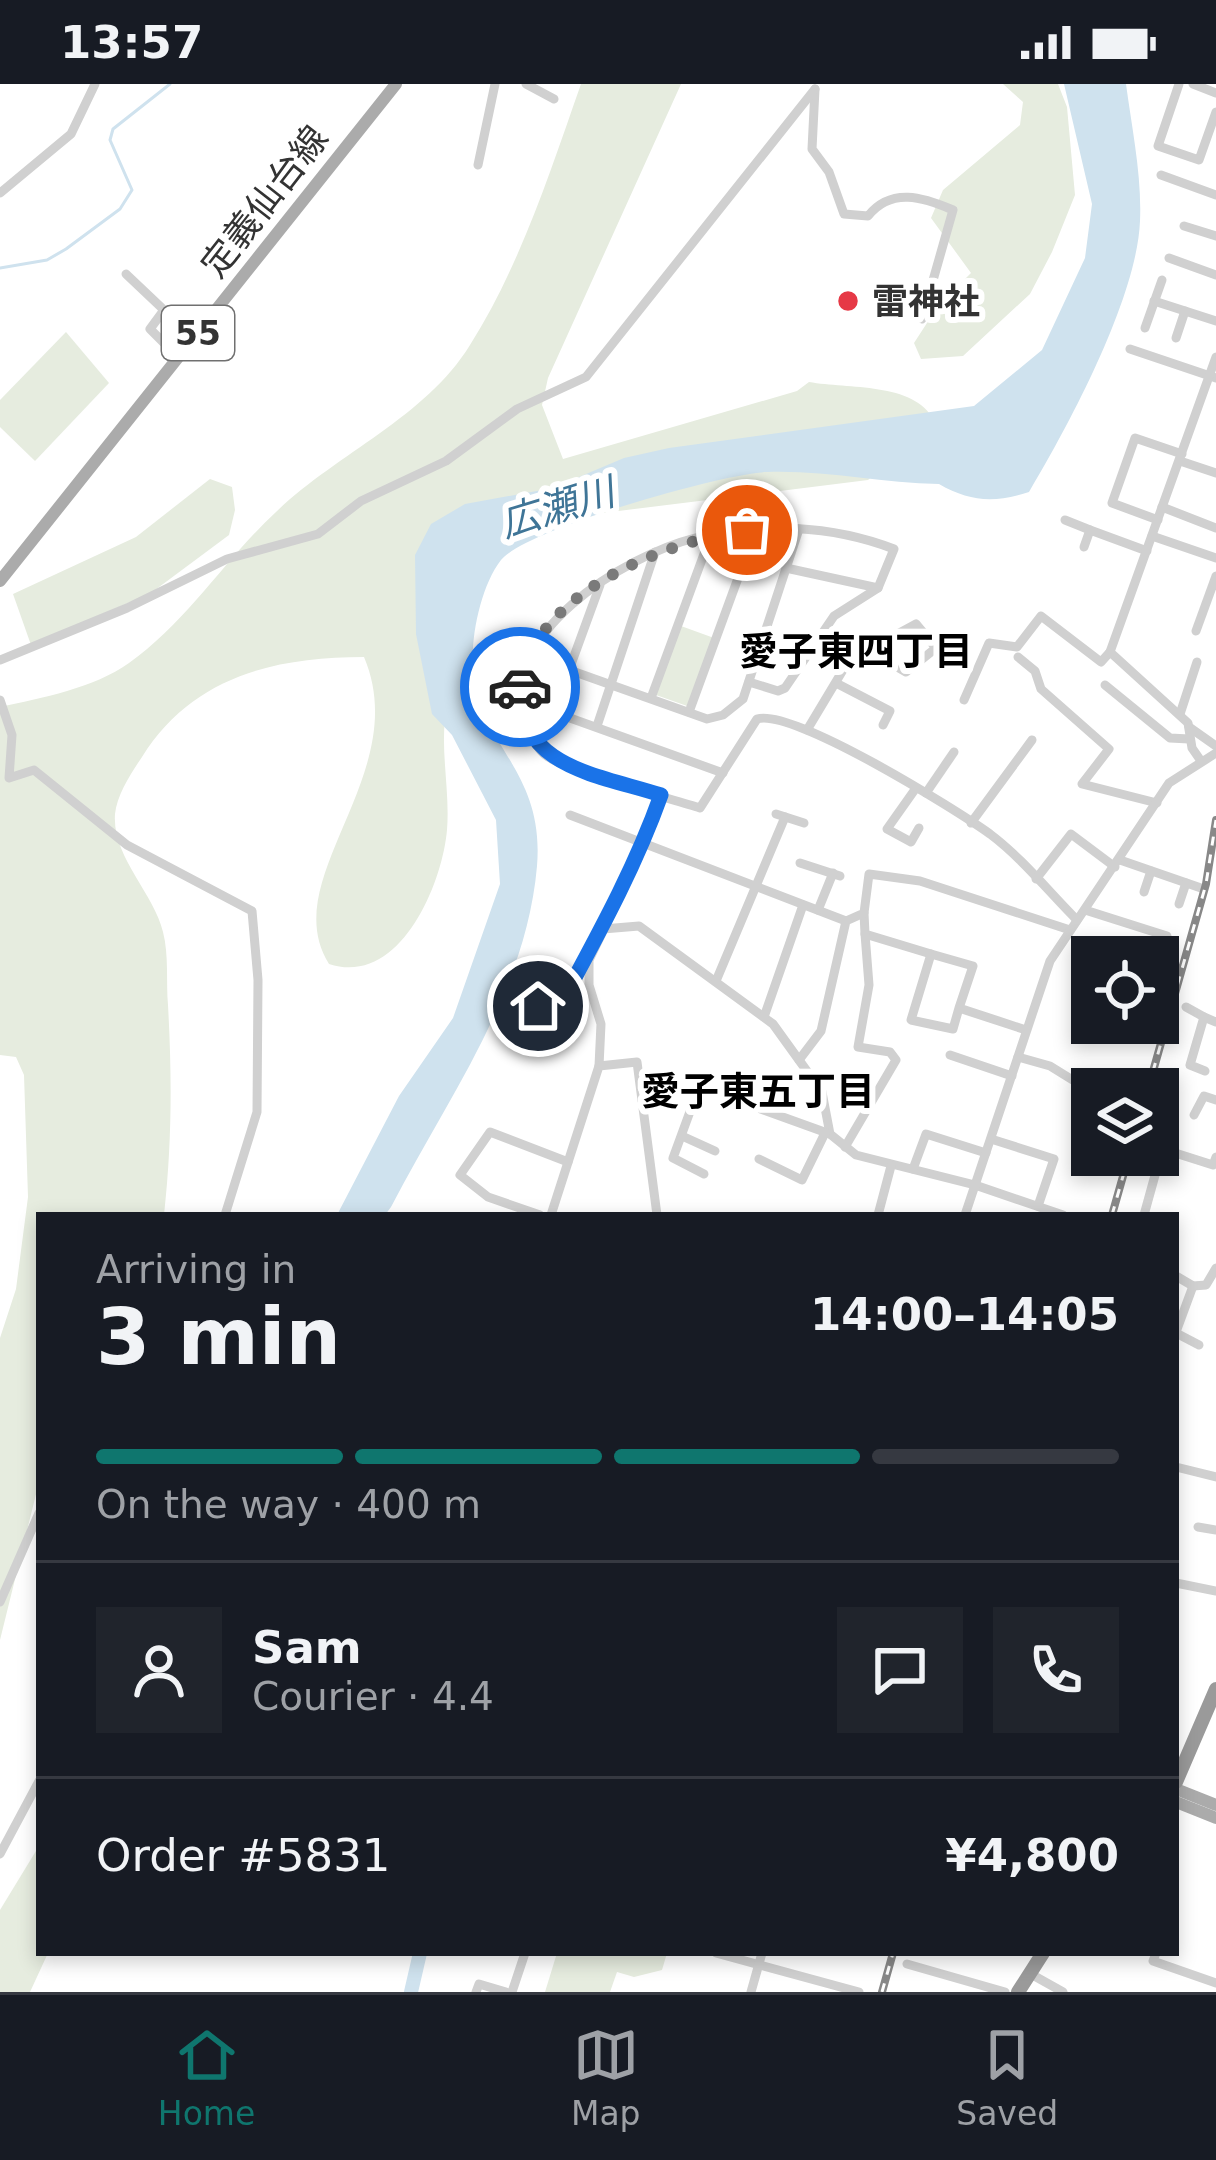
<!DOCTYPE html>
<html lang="en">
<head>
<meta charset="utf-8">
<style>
	body { margin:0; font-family:"DejaVu Sans","Noto Sans JP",sans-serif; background:#20242c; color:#f1f3f6; height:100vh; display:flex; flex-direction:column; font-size:45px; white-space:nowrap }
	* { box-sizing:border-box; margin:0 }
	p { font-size:39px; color:#9ea1a6 }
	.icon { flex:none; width:66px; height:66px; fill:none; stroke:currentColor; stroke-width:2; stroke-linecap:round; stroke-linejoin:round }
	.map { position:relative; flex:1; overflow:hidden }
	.drawer { position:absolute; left:36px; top:1128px; width:1143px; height:744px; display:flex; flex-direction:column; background:#171b24; border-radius:0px; box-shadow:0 6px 18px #0003 }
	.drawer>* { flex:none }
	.buttons { position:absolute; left:1071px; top:852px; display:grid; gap:24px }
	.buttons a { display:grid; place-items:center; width:108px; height:108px; border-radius:0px; background:#171b24; box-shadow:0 6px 18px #0003; font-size:60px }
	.pin { position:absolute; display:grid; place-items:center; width:102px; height:102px; color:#fff; margin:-51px; border:6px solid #fff; border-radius:50%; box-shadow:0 3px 12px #0007 }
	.courier { position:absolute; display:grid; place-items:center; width:120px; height:120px; margin:-60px; border:9px solid #1a73e8; border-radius:50%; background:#fff; color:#222; box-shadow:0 3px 15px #0007 }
	.headline em { font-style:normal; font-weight:600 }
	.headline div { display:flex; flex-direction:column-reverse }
	.headline { display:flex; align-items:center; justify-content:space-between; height:204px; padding:0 60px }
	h1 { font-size:78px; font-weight:600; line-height:90px }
	.bar { display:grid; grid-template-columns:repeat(4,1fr); gap:18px 12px; align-content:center; height:144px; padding:0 60px }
	.bar i { height:15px; border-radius:9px; background:#363941 }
	.bar .selected { background:#0f766e }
	.bar p { grid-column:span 4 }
	.line { display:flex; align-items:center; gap:30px; padding:0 60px; border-top:3px solid #363941 }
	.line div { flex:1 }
	.round { display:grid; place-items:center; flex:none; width:126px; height:126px; border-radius:0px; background:#20242c }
	.status { display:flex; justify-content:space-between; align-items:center; height:84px; padding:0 60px; background:#171b24; direction:ltr }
	.status svg { height:33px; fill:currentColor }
	.menu { display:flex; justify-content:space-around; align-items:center; height:168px; border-top:3px solid #363941; background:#171b24; font-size:33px; color:#9ea1a6 }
	.menu a { display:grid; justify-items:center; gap:6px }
	.menu .selected { color:#0f766e }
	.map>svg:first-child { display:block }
</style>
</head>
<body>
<div class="status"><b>13:57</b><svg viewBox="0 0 49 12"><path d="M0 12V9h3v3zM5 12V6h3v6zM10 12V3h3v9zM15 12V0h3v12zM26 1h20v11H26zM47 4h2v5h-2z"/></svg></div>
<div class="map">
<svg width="1216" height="1908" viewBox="0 0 1216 1908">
	<rect width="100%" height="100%" fill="#fff"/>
	<g fill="#e6ecdf">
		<path d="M581,0H681L548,294L542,321L563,375L797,307L809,298C848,305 914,298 934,336L868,396L570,433L503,460C475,516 452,571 445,635C441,671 450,709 447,746C442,802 399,903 329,880C275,794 414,691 364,573C274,573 192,593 142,673C131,689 117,711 115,730C112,773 154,809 163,848C169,871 166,898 168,921C172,993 172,1059 164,1131H39V1398L0,1556V1254L16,1205L28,1113L24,991L16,973L0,971V623C42,614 94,604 129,579C188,537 224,476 276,428C336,370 425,334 470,261C520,182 550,88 581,0Z"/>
		<polygon points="1003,0 1058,0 1067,23 1075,111 1052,168 1030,210 963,272 921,275 914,259 938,222 971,189 931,134 943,106 1020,41 1023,18"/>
		<polygon points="66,248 109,299 35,377 0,343 0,316"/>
		<polygon points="210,395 232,403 235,426 229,451 151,509 31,561 13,510 136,453"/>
		<polygon points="681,542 714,554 690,623 656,611"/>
		<polygon points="39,1762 39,1869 48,1869 30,1908 0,1908 0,1826"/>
		<polygon points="557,1869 667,1869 662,1886 634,1893 617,1888 610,1908 545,1908"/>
	</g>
	<path fill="#cfe2ee" d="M1064,0H1126C1132,45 1142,92 1140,137C1137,214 1069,341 1029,408C995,419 970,418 939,400C881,399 825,386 767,388C724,389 526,445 501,476C482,500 471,550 473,580C477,663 545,684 537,782C526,909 448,1013 391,1123L385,1131H337L399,1012L453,934L500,800L496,736L452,651L432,630L416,550L415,471L431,440L465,420L553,404L624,374L669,364L974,322L1042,266L1085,174L1092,120Z"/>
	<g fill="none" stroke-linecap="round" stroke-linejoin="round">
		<polyline stroke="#cfe2ee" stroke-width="3" points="0,184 47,176 66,165 120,125 132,106 110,56 113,45 170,0"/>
		<polyline stroke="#cfe2ee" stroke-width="14" points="411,1908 420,1869"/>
		<g stroke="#d0d0d0" stroke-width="9">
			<polyline points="526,0 554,15"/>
			<polyline points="1179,0 1158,62 1199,76 1216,28"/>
			<polyline points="1193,0 1216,9"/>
			<path d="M815,5L812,65L829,88L844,130L868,132C891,103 923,113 953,126L922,235"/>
			<polyline points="478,81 495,0"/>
			<polyline points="1161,91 1216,111"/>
			<polyline points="0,109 71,50 95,0"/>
			<polyline points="1184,142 1216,152"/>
			<polyline points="1169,174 1216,191"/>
			<polyline points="126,190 164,226 150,245 178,273"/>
			<polyline points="1154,217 1216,237"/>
			<polyline points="1145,244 1162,196"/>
			<polyline points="1176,254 1185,227"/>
			<polyline points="1130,265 1216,294"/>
			<polyline points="1180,377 1216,389"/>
			<polyline points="1162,423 1216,444"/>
			<polyline points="1065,436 1090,446"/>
			<polyline points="1158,436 1112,419 1135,354 1182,370"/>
			<polyline points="1152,452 1216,474"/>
			<polyline points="1084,463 1090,446 1147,467"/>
			<polyline points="786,484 878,504"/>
			<polyline points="1196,547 1216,492"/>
			<polyline points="530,572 707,635 723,631 743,615 799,445"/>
			<polyline points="1018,573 1035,587 1041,605 1109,665 1082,700 1157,719"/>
			<polyline points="0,576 127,524 227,475 318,450 361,417 446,377 517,325 586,293 815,5"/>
			<polyline points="569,586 600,501"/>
			<path d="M749,598L778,607L785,604L834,532L878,504L894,465C832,441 760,438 695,454C626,471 493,552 526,638C530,648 535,662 544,670C563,687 669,714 700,724L757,635C793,624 955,725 990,750C1022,774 1049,808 1077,836"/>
			<polyline points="836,599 890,627 883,641"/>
			<polyline points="1105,601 1170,654 1189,655"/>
			<polyline points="651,614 711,451"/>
			<polyline points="0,616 12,651 9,694 34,686 127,761 252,827 258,896 257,1028 225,1131"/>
			<polyline points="520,616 723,689"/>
			<polyline points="964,616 989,559 1017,563 1041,532 1101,578 1110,568"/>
			<polyline points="689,628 756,445"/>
			<polyline points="1180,630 1197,578"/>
			<polyline points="597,642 655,468"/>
			<polyline points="1189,643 1216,662"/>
			<polyline points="807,646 849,576 868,566 906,588 936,564 916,540 868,566"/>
			<polyline points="1201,677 1192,664 1188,639 1110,568 1216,273"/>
			<polyline points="916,704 887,745 911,758 919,744"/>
			<polyline points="926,709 954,668"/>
			<polyline points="776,730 804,739"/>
			<polyline points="570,731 846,837"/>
			<polyline points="971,739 1032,656"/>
			<polyline points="1120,776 1201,804"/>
			<polyline points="800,779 840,792"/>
			<polyline points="1036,795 1071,750 1115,783"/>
			<polyline points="1144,808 1151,787"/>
			<polyline points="1179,820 1186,799"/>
			<polyline points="818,826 833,789"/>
			<polyline points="1085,826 1167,852"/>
			<polyline points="864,829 865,850 931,870"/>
			<polyline points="603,845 639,842 773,940 822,1008 830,1050 856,1071 975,1101 1063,1131"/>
			<polyline points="716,897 785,733"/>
			<polyline points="1186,923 1204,933"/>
			<polyline points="959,924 973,882 931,870 911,936 953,945 959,924 1026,946"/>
			<polyline points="534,930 551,938"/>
			<polyline points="764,933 803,821"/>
			<polyline points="547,945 587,878"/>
			<polyline points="950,971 1012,992"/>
			<polyline points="1018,973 1050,982 1092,1008"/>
			<polyline points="799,976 821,947 846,837 864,829 869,790 920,797 1070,846"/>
			<polyline points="599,982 601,940 589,901 589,876 632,787 661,711"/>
			<polyline points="1205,987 1190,981 1204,933 1216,938"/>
			<polyline points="680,996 830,1050"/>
			<polyline points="699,1003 673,1074 704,1090"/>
			<polyline points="1194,1031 1204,1012 1216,1016"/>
			<polyline points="682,1052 715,1067"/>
			<polyline points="991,1055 1054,1075 1038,1122"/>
			<polyline points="845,1063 896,976 890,968 858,963 869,901 865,850"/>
			<polyline points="759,1075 802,1096 825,1049"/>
			<polyline points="913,1085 926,1050 986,1069"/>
			<polyline points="540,1131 488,1113 460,1091 490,1048 568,1078"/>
			<polyline points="551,1131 599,982 637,978 657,1131"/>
			<polyline points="878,1131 891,1082"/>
			<polyline points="965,1131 1050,877 1169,699 1216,669"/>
			<polyline points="1144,1131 1157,1084 1169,1067 1213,1081 1216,1073"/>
			<polyline points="1176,1192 1193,1202 1206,1201 1216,1184"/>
			<polyline points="1176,1248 1193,1202"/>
			<polyline points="1176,1249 1199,1261"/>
			<polyline points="1176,1383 1216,1393"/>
			<polyline points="1198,1443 1216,1446"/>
			<polyline points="1176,1499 1216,1507"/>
			<polyline points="0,1518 39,1429"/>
			<polyline points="0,1770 39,1697"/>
			<polyline points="716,1869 859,1908"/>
			<polyline points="1156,1869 1153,1877 1216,1899"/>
			<polyline points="907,1880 1005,1908"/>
			<polyline points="1029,1889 1063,1908"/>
			<polyline points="476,1908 479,1900 506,1908"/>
			<polyline points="512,1908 525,1869"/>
			<polyline points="751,1908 762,1869"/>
		</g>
		<g stroke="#ababab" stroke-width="12">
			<polyline points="0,497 396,0"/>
			<polyline points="1176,1705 1216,1721"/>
			<polyline points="1176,1718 1216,1734"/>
		</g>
		<g stroke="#9a9a9a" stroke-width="14">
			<polyline points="1176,1698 1216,1605"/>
			<polyline points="1018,1908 1043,1869"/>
		</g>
		<g stroke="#888" stroke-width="8">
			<g id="rail">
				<polyline points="1148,1005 1206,800 1216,736"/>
				<polyline points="1112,1131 1129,1071"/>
				<polyline points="882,1908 893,1869"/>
			</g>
		</g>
		<use href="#rail" stroke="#fff" stroke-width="3" stroke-dasharray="9" stroke-linecap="butt"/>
	</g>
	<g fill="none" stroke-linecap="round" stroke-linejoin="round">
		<path stroke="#7a7a7a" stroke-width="12" stroke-dasharray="0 21.6" d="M520,603C533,508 667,457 747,446"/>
		<path stroke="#1a73e8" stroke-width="15" d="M520,603C517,684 600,691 661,711C632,792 591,863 551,938L534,930L538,922"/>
	</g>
	<circle fill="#e63946" stroke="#fff" stroke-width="4.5" cx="848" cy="217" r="12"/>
	<g text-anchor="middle" stroke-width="12" stroke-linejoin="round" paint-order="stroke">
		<rect fill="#fff" stroke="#707070" stroke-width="3" x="162" y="222" width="72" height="54" rx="9"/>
		<g font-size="33" font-weight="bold" fill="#333">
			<text x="198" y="261">55</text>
		</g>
		<g font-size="36" fill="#333" stroke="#fff">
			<text transform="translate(264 117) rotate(-52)" y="13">定義仙台線</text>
		</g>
		<g font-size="36" font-weight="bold" fill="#333" stroke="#fff" text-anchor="start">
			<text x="872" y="230">雷神社</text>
		</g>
		<g font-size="39" font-style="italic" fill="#3f7597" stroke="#fff">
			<text transform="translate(557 423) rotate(-17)" y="14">広瀬川</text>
		</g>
		<g font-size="39" font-weight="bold" fill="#000" stroke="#fff">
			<text x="856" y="581">愛子東四丁目</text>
			<text x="758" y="1021">愛子東五丁目</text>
		</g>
	</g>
</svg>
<div class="buttons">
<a><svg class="icon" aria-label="locate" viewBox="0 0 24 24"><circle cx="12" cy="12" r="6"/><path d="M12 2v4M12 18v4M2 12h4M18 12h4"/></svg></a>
<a><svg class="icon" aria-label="layers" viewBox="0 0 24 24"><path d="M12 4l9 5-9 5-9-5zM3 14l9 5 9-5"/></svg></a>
</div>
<div class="pin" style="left:747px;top:446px;background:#ea580c"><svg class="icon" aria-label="bag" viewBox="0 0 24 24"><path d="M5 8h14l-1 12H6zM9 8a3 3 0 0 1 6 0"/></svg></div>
<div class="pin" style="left:538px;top:922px;background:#1f2937"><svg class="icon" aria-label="home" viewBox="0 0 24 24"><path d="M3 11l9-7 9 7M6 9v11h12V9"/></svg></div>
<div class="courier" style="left:520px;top:603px"><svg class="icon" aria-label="car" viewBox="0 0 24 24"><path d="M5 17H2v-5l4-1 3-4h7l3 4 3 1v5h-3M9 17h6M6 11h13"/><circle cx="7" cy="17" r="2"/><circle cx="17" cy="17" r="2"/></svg></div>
<section class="drawer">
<div class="headline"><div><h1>3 min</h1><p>Arriving in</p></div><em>14:00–14:05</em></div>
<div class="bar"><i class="selected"></i><i class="selected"></i><i class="selected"></i><i></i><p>On the way · 400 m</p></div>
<div class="line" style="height:216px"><a class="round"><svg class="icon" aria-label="person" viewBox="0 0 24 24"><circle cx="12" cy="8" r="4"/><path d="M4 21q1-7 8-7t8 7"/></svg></a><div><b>Sam</b><p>Courier · 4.4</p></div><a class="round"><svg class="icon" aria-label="chat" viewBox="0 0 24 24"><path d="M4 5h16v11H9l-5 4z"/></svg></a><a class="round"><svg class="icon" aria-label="phone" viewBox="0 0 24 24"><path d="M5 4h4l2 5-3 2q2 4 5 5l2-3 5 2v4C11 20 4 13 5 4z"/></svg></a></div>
<div class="line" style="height:156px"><div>Order #5831</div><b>¥4,800</b></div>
</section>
</div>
<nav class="menu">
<a class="selected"><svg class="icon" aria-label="home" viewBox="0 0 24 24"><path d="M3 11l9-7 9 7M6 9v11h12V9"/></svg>Home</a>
<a><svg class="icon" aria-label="map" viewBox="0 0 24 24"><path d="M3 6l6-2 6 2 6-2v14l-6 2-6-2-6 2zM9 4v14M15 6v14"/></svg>Map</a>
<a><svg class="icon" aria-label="saved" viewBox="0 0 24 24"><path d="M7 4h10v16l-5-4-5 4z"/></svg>Saved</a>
</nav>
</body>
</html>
